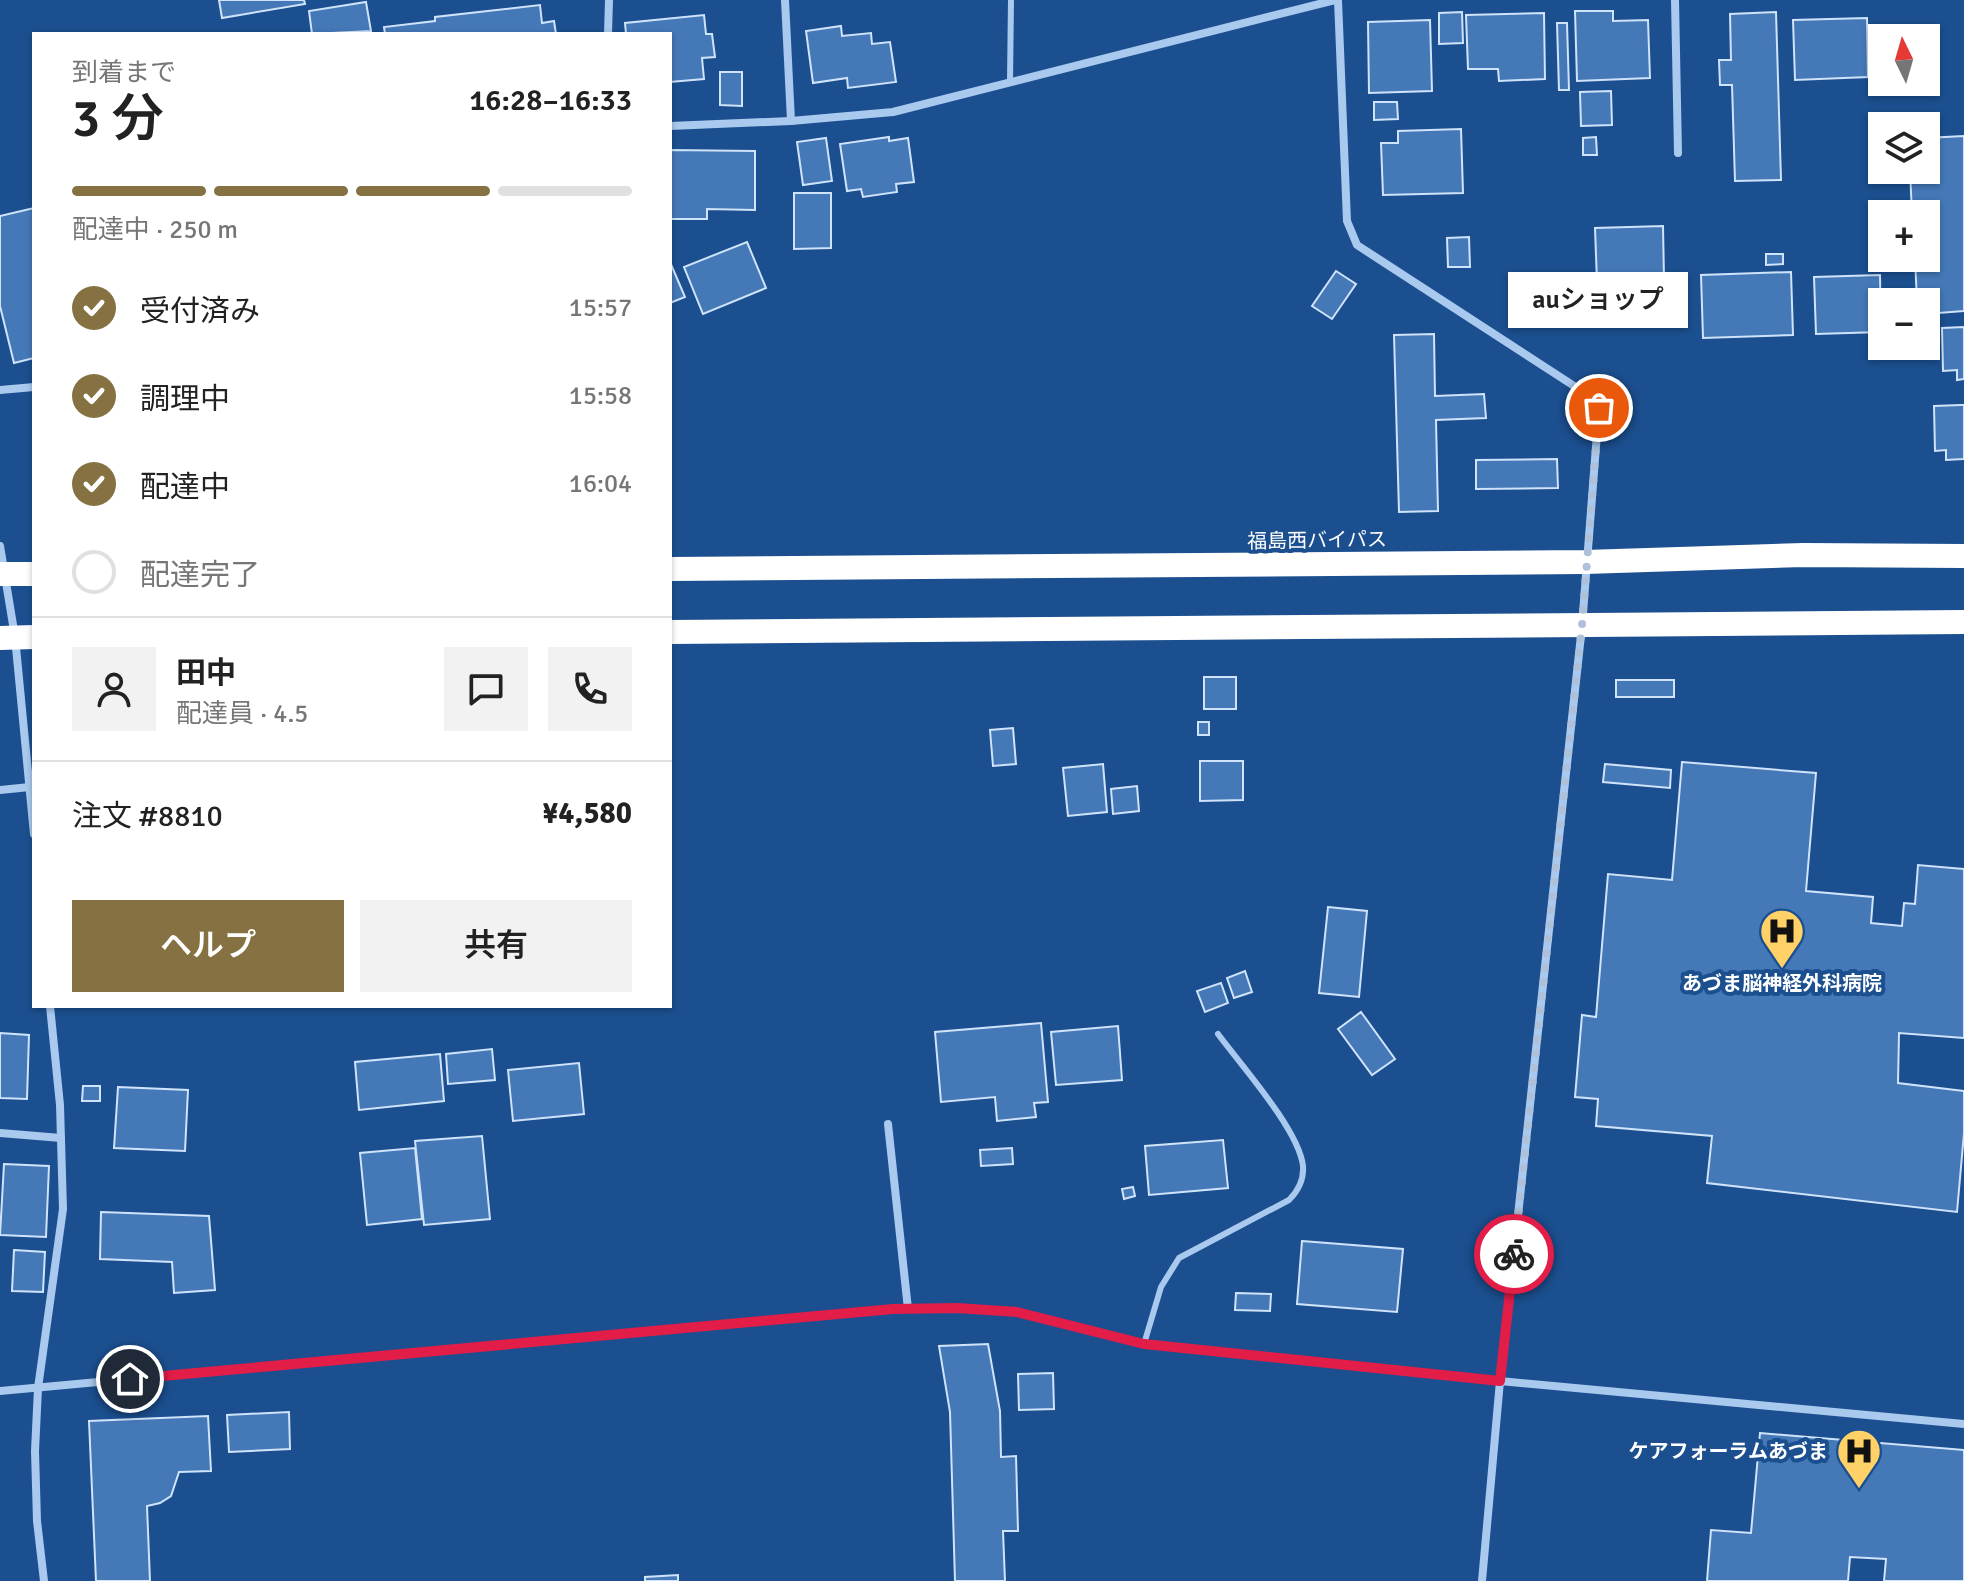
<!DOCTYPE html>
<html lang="ja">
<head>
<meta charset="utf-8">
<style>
	body { margin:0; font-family:Signika,"Noto Sans JP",sans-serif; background:#f2f2f2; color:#222; height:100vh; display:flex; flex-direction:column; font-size:30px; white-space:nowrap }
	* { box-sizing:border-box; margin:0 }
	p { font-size:26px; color:#767676 }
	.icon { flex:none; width:44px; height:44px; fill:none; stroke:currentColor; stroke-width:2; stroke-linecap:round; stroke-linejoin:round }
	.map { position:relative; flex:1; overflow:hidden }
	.sheet { position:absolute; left:32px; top:32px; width:640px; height:976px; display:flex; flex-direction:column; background:#fff; border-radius:0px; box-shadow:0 2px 6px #0004 }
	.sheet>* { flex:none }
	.needle { width:52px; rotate:355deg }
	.fabs { position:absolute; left:1868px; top:24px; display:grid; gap:16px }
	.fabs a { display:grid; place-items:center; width:72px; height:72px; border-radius:0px; background:#fff; box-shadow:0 2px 6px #0004; font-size:40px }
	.pin { position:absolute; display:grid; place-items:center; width:68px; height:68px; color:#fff; margin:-34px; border:4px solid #fff; border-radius:50%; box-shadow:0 2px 8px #0007 }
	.courier { position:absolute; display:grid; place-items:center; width:80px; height:80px; margin:-40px; border:6px solid #e11d48; border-radius:50%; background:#fff; color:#222; box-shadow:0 2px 10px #0007 }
	.bubble { position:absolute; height:56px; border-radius:0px; background:#fff; box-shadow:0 2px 6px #0004; font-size:26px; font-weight:600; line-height:56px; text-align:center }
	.headline em { font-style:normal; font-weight:600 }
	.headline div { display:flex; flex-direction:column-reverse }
	.headline { display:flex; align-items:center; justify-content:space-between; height:136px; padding:0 40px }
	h1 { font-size:52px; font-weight:600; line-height:60px }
	.bar { display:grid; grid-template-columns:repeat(4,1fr); gap:12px 8px; align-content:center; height:96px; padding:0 40px }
	.bar i { height:10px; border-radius:6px; background:#e0e0e0 }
	.bar .selected { background:#857141 }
	.bar p { grid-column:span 4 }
	.line { display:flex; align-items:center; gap:20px; padding:0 40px; border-top:2px solid #e0e0e0 }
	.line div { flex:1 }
	.round { display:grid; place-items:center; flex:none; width:84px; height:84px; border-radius:0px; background:#f2f2f2 }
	ol { padding:0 40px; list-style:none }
	li { display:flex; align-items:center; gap:24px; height:88px }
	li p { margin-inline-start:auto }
	li .icon { padding:8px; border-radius:50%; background:#857141; color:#fff; stroke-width:4 }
	li:last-child { color:#767676 }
	li i { width:44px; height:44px; border:4px solid #e0e0e0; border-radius:50% }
	.cta { display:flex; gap:16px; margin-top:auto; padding:16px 40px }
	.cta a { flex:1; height:92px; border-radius:0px; background:#857141; color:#fff; font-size:32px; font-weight:600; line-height:92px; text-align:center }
	.cta a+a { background:#f2f2f2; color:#222 }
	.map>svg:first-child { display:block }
</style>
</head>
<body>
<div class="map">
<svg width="1964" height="1581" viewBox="0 0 1964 1581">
	<rect width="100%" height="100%" fill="#1b4f8f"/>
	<g fill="#4478b7" stroke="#cfe3fa" stroke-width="2">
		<polygon points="219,0 304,0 305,4 222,18"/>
		<polygon points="366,2 371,31 312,34 309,11"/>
		<polygon points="540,5 542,23 554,21 556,34 385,34 384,27 435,21 435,17"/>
		<polygon points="1575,11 1613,11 1613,21 1648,20 1650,78 1577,81"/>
		<polygon points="1462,12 1463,43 1439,44 1439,13"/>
		<polygon points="1776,12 1781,180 1735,181 1732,85 1720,85 1719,60 1731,60 1730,14"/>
		<polygon points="1544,13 1545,79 1499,81 1498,69 1468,69 1466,15"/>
		<polygon points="704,15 706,34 712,34 715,57 702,58 704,79 670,82 670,34 626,34 625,23"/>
		<polygon points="1867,18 1868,77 1795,80 1793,20"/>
		<polygon points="1430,20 1432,91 1369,93 1368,22"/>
		<polygon points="1557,23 1567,23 1569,90 1559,90"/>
		<polygon points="841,26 842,36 871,33 872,44 890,42 896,82 848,88 847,78 813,83 806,31"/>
		<polygon points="720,72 742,72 742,106 720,105"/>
		<polygon points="1611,91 1612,125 1581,126 1580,92"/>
		<polygon points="1374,102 1397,102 1398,119 1374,120"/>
		<polygon points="1461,129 1463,193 1383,195 1381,143 1398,143 1398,131"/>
		<polygon points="1964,136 1964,311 1926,314 1926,302 1917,302 1915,258 1926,258 1926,214 1912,214 1910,170 1926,170 1926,138"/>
		<polygon points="889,137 889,141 908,138 914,182 896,184 897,192 863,197 861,189 847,191 840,144"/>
		<polygon points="1596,137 1597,155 1583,155 1583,138"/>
		<polygon points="826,138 832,181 803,185 797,142"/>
		<polygon points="670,150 755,151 755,210 707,209 707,219 670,219"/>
		<polygon points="794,193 831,193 831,248 794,249"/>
		<polygon points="34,208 34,358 14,363 0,306 0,216"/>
		<polygon points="1663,226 1664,279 1597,282 1595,228"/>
		<polygon points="1469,237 1470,267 1448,267 1447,238"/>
		<polygon points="747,242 766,288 703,314 684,267"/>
		<polygon points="1766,254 1783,254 1783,264 1766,265"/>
		<polygon points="670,262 685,297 670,303"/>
		<polygon points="1336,271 1356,284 1332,319 1312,306"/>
		<polygon points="1791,272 1793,335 1703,338 1701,275"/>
		<polygon points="1880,275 1881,332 1816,334 1814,277"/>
		<polygon points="1964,327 1964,379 1957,380 1957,370 1943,371 1942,328"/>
		<polygon points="1434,334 1435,396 1484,394 1486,418 1436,420 1438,511 1399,512 1394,335"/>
		<polygon points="1961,405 1964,405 1964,459 1946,460 1946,450 1935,451 1934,406"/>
		<polygon points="1557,459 1558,488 1476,489 1476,460"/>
		<rect x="1204" y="677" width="32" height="32"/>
		<rect x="1616" y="680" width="58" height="17"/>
		<rect x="1198" y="722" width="11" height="13"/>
		<polygon points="1013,728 1016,764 993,766 990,730"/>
		<polygon points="1200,761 1243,761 1243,800 1200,801"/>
		<polygon points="1682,762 1816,773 1806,891 1873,897 1871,923 1902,926 1904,903 1915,904 1918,865 1964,869 1964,1038 1899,1033 1898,1083 1964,1091 1964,1133 1957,1212 1707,1183 1712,1136 1596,1126 1598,1099 1575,1097 1582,1015 1596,1017 1608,874 1672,880"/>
		<polygon points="1103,764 1107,812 1068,816 1063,768"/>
		<polygon points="1605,764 1671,770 1670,788 1603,782"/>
		<polygon points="1137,786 1139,811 1113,814 1111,789"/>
		<polygon points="1328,907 1367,911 1359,997 1319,993"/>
		<polygon points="1245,971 1252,992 1234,998 1227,978"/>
		<polygon points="1221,983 1228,1003 1205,1012 1197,991"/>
		<polygon points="1361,1012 1395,1059 1372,1075 1338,1029"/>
		<polygon points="1041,1023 1048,1102 1034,1103 1036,1117 997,1121 995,1097 941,1102 935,1032"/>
		<polygon points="1118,1026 1122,1080 1056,1085 1051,1032"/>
		<polygon points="0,1033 29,1035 27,1099 0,1098"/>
		<polygon points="492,1049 495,1080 448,1084 446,1054"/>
		<polygon points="440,1054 444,1101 359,1110 355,1062"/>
		<polygon points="579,1063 584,1114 513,1121 508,1070"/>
		<polygon points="83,1086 100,1086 100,1101 82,1101"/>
		<polygon points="118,1087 188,1090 185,1151 114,1148"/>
		<polygon points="482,1136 490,1219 424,1225 415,1141"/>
		<polygon points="1223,1140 1228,1188 1149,1195 1145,1146"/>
		<polygon points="415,1148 422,1219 367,1225 360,1153"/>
		<polygon points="1012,1148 1013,1164 981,1166 980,1150"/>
		<polygon points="4,1164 49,1166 46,1237 0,1235"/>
		<polygon points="1133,1187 1135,1196 1124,1199 1122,1189"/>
		<polygon points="101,1212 209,1216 215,1290 174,1293 172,1262 100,1259"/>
		<polygon points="1302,1241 1403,1249 1397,1312 1297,1304"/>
		<polygon points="14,1250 45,1252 43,1292 12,1291"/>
		<polygon points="1236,1293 1271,1294 1270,1311 1235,1310"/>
		<polygon points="988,1344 1000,1411 1001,1457 1016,1456 1018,1531 1003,1531 1005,1581 955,1581 950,1412 939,1346"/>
		<polygon points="1053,1373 1054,1409 1019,1410 1018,1374"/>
		<polygon points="289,1412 290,1449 229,1452 227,1415"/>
		<polygon points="208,1416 211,1471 179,1472 171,1496 160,1503 147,1506 150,1581 96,1581 89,1421"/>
		<polygon points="1760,1433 1964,1450 1964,1581 1884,1581 1886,1559 1850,1557 1848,1581 1707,1581 1711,1530 1751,1533"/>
		<polygon points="678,1575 678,1581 645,1581 645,1577"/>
	</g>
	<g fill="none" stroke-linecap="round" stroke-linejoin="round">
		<g stroke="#a9c9ee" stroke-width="6">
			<polyline points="1010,81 1011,0"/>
			<path d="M1144,1344L1161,1287L1179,1258L1289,1200C1298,1191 1304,1180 1303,1166C1299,1130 1241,1065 1218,1034"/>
		</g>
		<g stroke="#a9c9ee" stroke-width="8">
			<polyline points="785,0 791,121"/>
			<polyline points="1338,0 1347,221 1357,245 1588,395 1599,408 1582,626 1500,1381 1482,1581"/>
			<polyline points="1675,0 1678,153"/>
			<polyline points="608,34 609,0"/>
			<polyline points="670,126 791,121 893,112 1335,0"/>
			<polyline points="0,390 34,387"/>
			<polyline points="0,546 15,637 34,834"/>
			<polyline points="0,790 30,787"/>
			<polyline points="888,1124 908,1309"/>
			<polyline points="0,1133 61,1138"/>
			<polyline points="0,1391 893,1309 957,1308 1017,1312 1144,1344 1500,1381 1964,1424"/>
			<polyline points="44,1581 37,1521 35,1451 38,1388 63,1209 60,1105 50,1006"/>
		</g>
		<g stroke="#fff" stroke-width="24">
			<polyline points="670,569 1585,562 1803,555 1964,556"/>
			<polyline points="0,574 34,574"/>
			<polyline points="670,632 1964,622"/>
			<polyline points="0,638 34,637"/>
		</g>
	</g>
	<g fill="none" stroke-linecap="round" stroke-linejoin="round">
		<polyline stroke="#afc1d8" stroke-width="8" stroke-dasharray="0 14.4" points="1514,1254 1582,626 1599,408"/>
		<polyline stroke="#e11d48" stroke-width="10" points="130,1379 893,1309 957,1308 1017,1312 1144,1344 1500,1381 1514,1254"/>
	</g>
	<defs>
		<g id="hospital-pin" transform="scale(2.3)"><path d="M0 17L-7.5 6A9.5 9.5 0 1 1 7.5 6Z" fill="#ffd166" stroke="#1b4f8f"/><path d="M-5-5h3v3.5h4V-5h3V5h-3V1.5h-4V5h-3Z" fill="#111"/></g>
	</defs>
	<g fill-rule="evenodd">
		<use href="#hospital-pin" x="1782" y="931"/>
		<use href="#hospital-pin" x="1859" y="1451"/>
	</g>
	<g text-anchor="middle" stroke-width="8" stroke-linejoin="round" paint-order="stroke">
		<g font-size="20" fill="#fff" stroke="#1b4f8f">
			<text transform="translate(1317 540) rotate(-1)" y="7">福島西バイパス</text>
		</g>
		<g font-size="20" font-weight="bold" fill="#fff" stroke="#1b4f8f">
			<text x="1782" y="990">あづま脳神経外科病院</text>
			<text x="1828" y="1458" text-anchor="end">ケアフォーラムあづま</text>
		</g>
	</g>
</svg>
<div class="fabs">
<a><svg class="needle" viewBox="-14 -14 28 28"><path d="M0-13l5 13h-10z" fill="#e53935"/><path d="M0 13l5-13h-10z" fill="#767676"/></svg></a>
<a><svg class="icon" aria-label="layers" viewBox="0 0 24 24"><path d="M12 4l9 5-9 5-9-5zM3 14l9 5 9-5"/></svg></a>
<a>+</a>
<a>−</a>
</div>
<div class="pin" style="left:1599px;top:408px;background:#ea580c"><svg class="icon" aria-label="bag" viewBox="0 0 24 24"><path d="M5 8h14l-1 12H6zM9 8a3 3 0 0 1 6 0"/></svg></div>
<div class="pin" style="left:130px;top:1379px;background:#1f2937"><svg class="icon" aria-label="home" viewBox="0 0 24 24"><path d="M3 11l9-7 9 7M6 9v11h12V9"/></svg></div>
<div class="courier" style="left:1514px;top:1254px"><svg class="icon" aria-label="bike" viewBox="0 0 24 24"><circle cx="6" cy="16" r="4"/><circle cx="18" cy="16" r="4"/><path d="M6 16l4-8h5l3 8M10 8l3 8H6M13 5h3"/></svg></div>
<div class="bubble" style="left:1508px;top:272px;width:180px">auショップ</div>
<section class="sheet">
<div class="headline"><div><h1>3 分</h1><p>到着まで</p></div><em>16:28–16:33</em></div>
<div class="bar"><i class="selected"></i><i class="selected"></i><i class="selected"></i><i></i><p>配達中 · 250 m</p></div>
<ol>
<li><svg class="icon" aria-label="check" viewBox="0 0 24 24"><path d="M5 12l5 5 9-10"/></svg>受付済み<p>15:57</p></li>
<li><svg class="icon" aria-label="check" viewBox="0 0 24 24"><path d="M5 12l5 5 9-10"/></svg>調理中<p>15:58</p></li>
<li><svg class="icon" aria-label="check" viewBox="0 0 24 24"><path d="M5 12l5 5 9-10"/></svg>配達中<p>16:04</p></li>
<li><i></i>配達完了</li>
</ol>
<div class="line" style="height:144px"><a class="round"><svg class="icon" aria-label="person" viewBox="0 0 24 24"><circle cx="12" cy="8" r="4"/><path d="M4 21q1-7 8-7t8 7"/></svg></a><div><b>田中</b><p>配達員 · 4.5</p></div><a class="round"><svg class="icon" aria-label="chat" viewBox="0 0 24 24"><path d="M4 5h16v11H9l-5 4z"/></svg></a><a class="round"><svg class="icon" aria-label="phone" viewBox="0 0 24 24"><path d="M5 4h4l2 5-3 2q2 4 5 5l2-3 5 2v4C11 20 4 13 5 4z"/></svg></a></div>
<div class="line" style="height:104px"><div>注文 #8810</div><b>¥4,580</b></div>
<div class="cta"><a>ヘルプ</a><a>共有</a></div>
</section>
</div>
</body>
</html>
